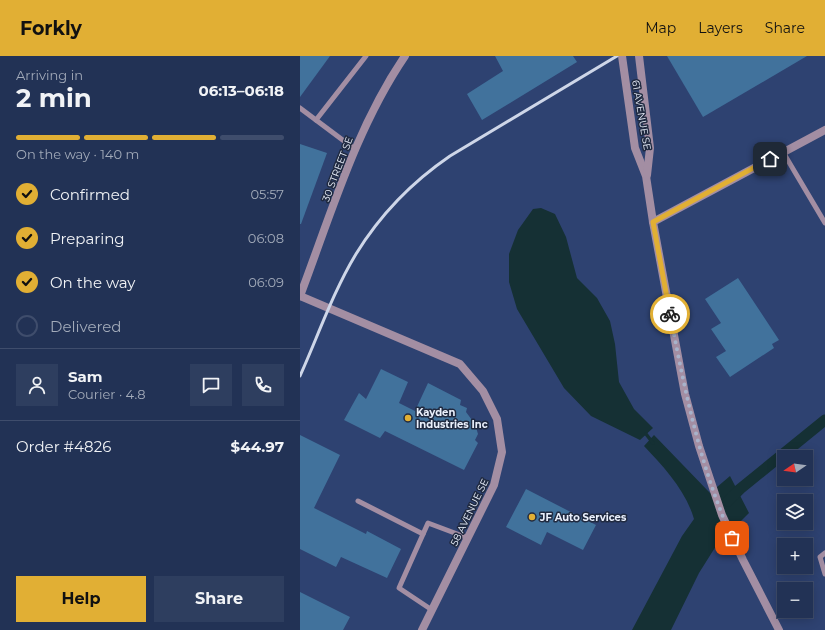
<!DOCTYPE html>
<html lang="en">
<head>
<meta charset="utf-8">
<style>
	body { margin:0; font-family:Montserrat,sans-serif; background:#2e3e5f; color:#f1f3f6; height:100vh; display:flex; flex-direction:column; font-size:15px; white-space:nowrap }
	* { box-sizing:border-box; margin:0 }
	p { font-size:13px; color:#a2aab9 }
	.icon { flex:none; width:22px; height:22px; fill:none; stroke:currentColor; stroke-width:2; stroke-linecap:round; stroke-linejoin:round }
	.map { position:relative; flex:1; overflow:hidden }
	.sheet { display:flex; flex-direction:column; background:#223255; width:300px }
	.sheet>* { flex:none }
	.needle { width:26px; rotate:257deg }
	.controls { position:absolute; left:477px; top:394px; display:grid; gap:8px }
	.controls a { display:grid; place-items:center; width:36px; height:36px; border-radius:0px; background:#223255; box-shadow:0 2px 10px #0003,0 0 0 1px #3f4d6c; font-size:20px }
	.pin { position:absolute; display:grid; place-items:center; width:34px; height:34px; color:#fff; margin:-17px; border-radius:8px; box-shadow:0 2px 6px #0006 }
	.courier { position:absolute; display:grid; place-items:center; width:40px; height:40px; margin:-20px; border:3px solid #e1af34; border-radius:50%; background:#fff; color:#222; box-shadow:0 1px 5px #0007 }
	.summary em { font-style:normal; font-weight:700 }
	.summary div { display:flex; flex-direction:column-reverse }
	.summary { display:flex; align-items:center; justify-content:space-between; height:68px; padding:0 16px }
	h1 { font-size:26px; font-weight:700; line-height:30px }
	.bar { display:grid; grid-template-columns:repeat(4,1fr); gap:6px 4px; align-content:center; height:48px; padding:0 16px }
	.bar i { height:5px; border-radius:3px; background:#3f4d6c }
	.bar .selected { background:#e1af34 }
	.bar p { grid-column:span 4 }
	.line { display:flex; align-items:center; gap:10px; padding:0 16px; border-top:1px solid #3f4d6c }
	.line div { flex:1 }
	.round { display:grid; place-items:center; flex:none; width:42px; height:42px; border-radius:0px; background:#2e3e5f }
	ol { padding:0 16px; list-style:none }
	li { display:flex; align-items:center; gap:12px; height:44px }
	li p { margin-inline-start:auto }
	li .icon { padding:4px; border-radius:50%; background:#e1af34; color:#111; stroke-width:4 }
	li:last-child { color:#a2aab9 }
	li i { width:22px; height:22px; border:2px solid #3f4d6c; border-radius:50% }
	.button { display:flex; gap:8px; margin-top:auto; padding:8px 16px }
	.button a { flex:1; height:46px; border-radius:0px; background:#e1af34; color:#111; font-size:16px; font-weight:700; line-height:46px; text-align:center }
	.button a+a { background:#2e3e5f; color:#f1f3f6 }
	header { display:flex; align-items:center; gap:24px; box-sizing:border-box; height:56px; padding:0 20px; background:#e1af34; color:#111 }
	header strong { font-size:19px }
	nav { display:flex; gap:22px; margin-inline-start:auto; font-size:14px }
	main { display:flex; flex:1; min-height:0 }
	.map>svg:first-child { display:block }
</style>
</head>
<body>
<header>
<strong>Forkly</strong>
<nav><a>Map</a><a>Layers</a><a>Share</a></nav>
</header>
<main>
<section class="sheet">
<div class="summary"><div><h1>2 min</h1><p>Arriving in</p></div><em>06:13–06:18</em></div>
<div class="bar"><i class="selected"></i><i class="selected"></i><i class="selected"></i><i></i><p>On the way · 140 m</p></div>
<ol>
<li><svg class="icon" aria-label="check" viewBox="0 0 24 24"><path d="M5 12l5 5 9-10"/></svg>Confirmed<p>05:57</p></li>
<li><svg class="icon" aria-label="check" viewBox="0 0 24 24"><path d="M5 12l5 5 9-10"/></svg>Preparing<p>06:08</p></li>
<li><svg class="icon" aria-label="check" viewBox="0 0 24 24"><path d="M5 12l5 5 9-10"/></svg>On the way<p>06:09</p></li>
<li><i></i>Delivered</li>
</ol>
<div class="line" style="height:72px"><a class="round"><svg class="icon" aria-label="person" viewBox="0 0 24 24"><circle cx="12" cy="8" r="4"/><path d="M4 21q1-7 8-7t8 7"/></svg></a><div><b>Sam</b><p>Courier · 4.8</p></div><a class="round"><svg class="icon" aria-label="chat" viewBox="0 0 24 24"><path d="M4 5h16v11H9l-5 4z"/></svg></a><a class="round"><svg class="icon" aria-label="phone" viewBox="0 0 24 24"><path d="M5 4h4l2 5-3 2q2 4 5 5l2-3 5 2v4C11 20 4 13 5 4z"/></svg></a></div>
<div class="line" style="height:52px"><div>Order #4826</div><b>$44.97</b></div>
<div class="button"><a>Help</a><a>Share</a></div>
</section>
<div class="map">
<svg width="525" height="574" viewBox="0 0 525 574">
	<rect width="100%" height="100%" fill="#2e4271"/>
	<g fill="#153034">
		<polygon points="241,152 255,158 266,181 277,222 297,242 310,265 315,288 319,326 334,353 353,372 340,384 291,360 264,332 217,253 209,226 209,198 218,174 233,153"/>
		<path d="M354,379L410,437L430,420L449,457L416,490L399,517L371,574H332L382,480L394,463C386,435 364,411 344,390Z"/>
	</g>
	<g fill="none" stroke-linecap="round" stroke-linejoin="round">
		<polyline stroke="#153034" stroke-width="3.5" points="346,378 353,387"/>
		<polyline stroke="#153034" stroke-width="11" points="428,445 440,433 525,364"/>
	</g>
	<g fill="#41729c">
		<polygon points="0,0 30,0 0,41"/>
		<polygon points="195,0 273,0 277,6 182,64 167,38 203,15"/>
		<polygon points="367,0 507,0 403,61"/>
		<polygon points="0,88 27,97 1,168 0,168"/>
		<polygon points="438,222 479,284 472,288 474,292 430,321 416,301 426,295 411,273 421,267 405,243"/>
		<polygon points="81,313 108,326 99,347 115,355 128,327 161,344 160,349 167,352 166,356 175,368 178,378 175,384 178,387 164,414 85,375 80,382 44,364 59,337 66,343"/>
		<polygon points="0,379 40,399 14,452 66,478 67,475 101,493 87,522 41,501 36,511 0,493"/>
		<polygon points="226,433 296,469 283,494 247,476 241,489 206,471"/>
		<polygon points="0,536 50,561 43,574 0,574"/>
	</g>
	<g fill="none" stroke-linecap="round" stroke-linejoin="round">
		<g stroke="#a38ea3" stroke-width="5">
			<polyline points="0,52 56,94"/>
			<polyline points="16,64 66,0"/>
			<polyline points="483,96 525,167"/>
			<polyline points="58,445 123,478"/>
			<polyline points="525,497 520,501 525,518"/>
			<polyline points="132,554 99,532 128,467 168,482"/>
		</g>
		<g stroke="#a38ea3" stroke-width="8">
			<polyline points="322,0 335,92 346,120 353,166 385,338 399,390 422,459 443,504 479,574"/>
			<polyline points="339,0 350,92 347,119"/>
			<polyline points="353,166 525,74"/>
			<polyline points="0,240 160,308 183,335 197,363 202,396 194,429 122,574"/>
			<path d="M0,240C31,158 56,72 105,0"/>
		</g>
		<path stroke="#ced6e8" stroke-width="3" d="M0,320C18,280 33,236 56,198C80,159 112,126 150,100L317,0"/>
	</g>
	<g fill="none" stroke-linecap="round" stroke-linejoin="round">
		<path stroke="#a8b3cb" stroke-width="4" stroke-dasharray="0 7.2" d="M370,258C385,335 400,411 432,482"/>
		<polyline stroke="#e1af34" stroke-width="5" points="370,258 353,166 470,103"/>
	</g>
	<g fill="#e1af34" stroke="#202a40" stroke-width="1.5">
		<circle cx="108" cy="362" r="4"/>
		<circle cx="232" cy="461" r="4"/>
	</g>
	<g text-anchor="middle" stroke-width="3" stroke-linejoin="round" paint-order="stroke">
		<g font-size="10" fill="#eaf0fc" stroke="#202a40">
			<text transform="translate(342 59) rotate(80)" y="4">61 AVENUE SE</text>
			<text transform="translate(37 113) rotate(-69)" y="4">30 STREET SE</text>
			<text transform="translate(169 456) rotate(-64)" y="4">58 AVENUE SE</text>
		</g>
		<g font-size="10" font-weight="bold" fill="#eaf0fc" stroke="#202a40" text-anchor="start">
			<text x="116" y="360">Kayden<tspan x="116" dy="12">Industries Inc</tspan></text>
			<text x="240" y="465">JF Auto Services</text>
		</g>
	</g>
</svg>
<div class="controls">
<a><svg class="needle" viewBox="-14 -14 28 28"><path d="M0-13l5 13h-10z" fill="#e53935"/><path d="M0 13l5-13h-10z" fill="#a2aab9"/></svg></a>
<a><svg class="icon" aria-label="layers" viewBox="0 0 24 24"><path d="M12 4l9 5-9 5-9-5zM3 14l9 5 9-5"/></svg></a>
<a>+</a>
<a>−</a>
</div>
<div class="pin" style="left:432px;top:482px;background:#ea580c"><svg class="icon" aria-label="bag" viewBox="0 0 24 24"><path d="M5 8h14l-1 12H6zM9 8a3 3 0 0 1 6 0"/></svg></div>
<div class="pin" style="left:470px;top:103px;background:#1f2937"><svg class="icon" aria-label="home" viewBox="0 0 24 24"><path d="M3 11l9-7 9 7M6 9v11h12V9"/></svg></div>
<div class="courier" style="left:370px;top:258px"><svg class="icon" aria-label="bike" viewBox="0 0 24 24"><circle cx="6" cy="16" r="4"/><circle cx="18" cy="16" r="4"/><path d="M6 16l4-8h5l3 8M10 8l3 8H6M13 5h3"/></svg></div>
</div>
</main>
</body>
</html>
